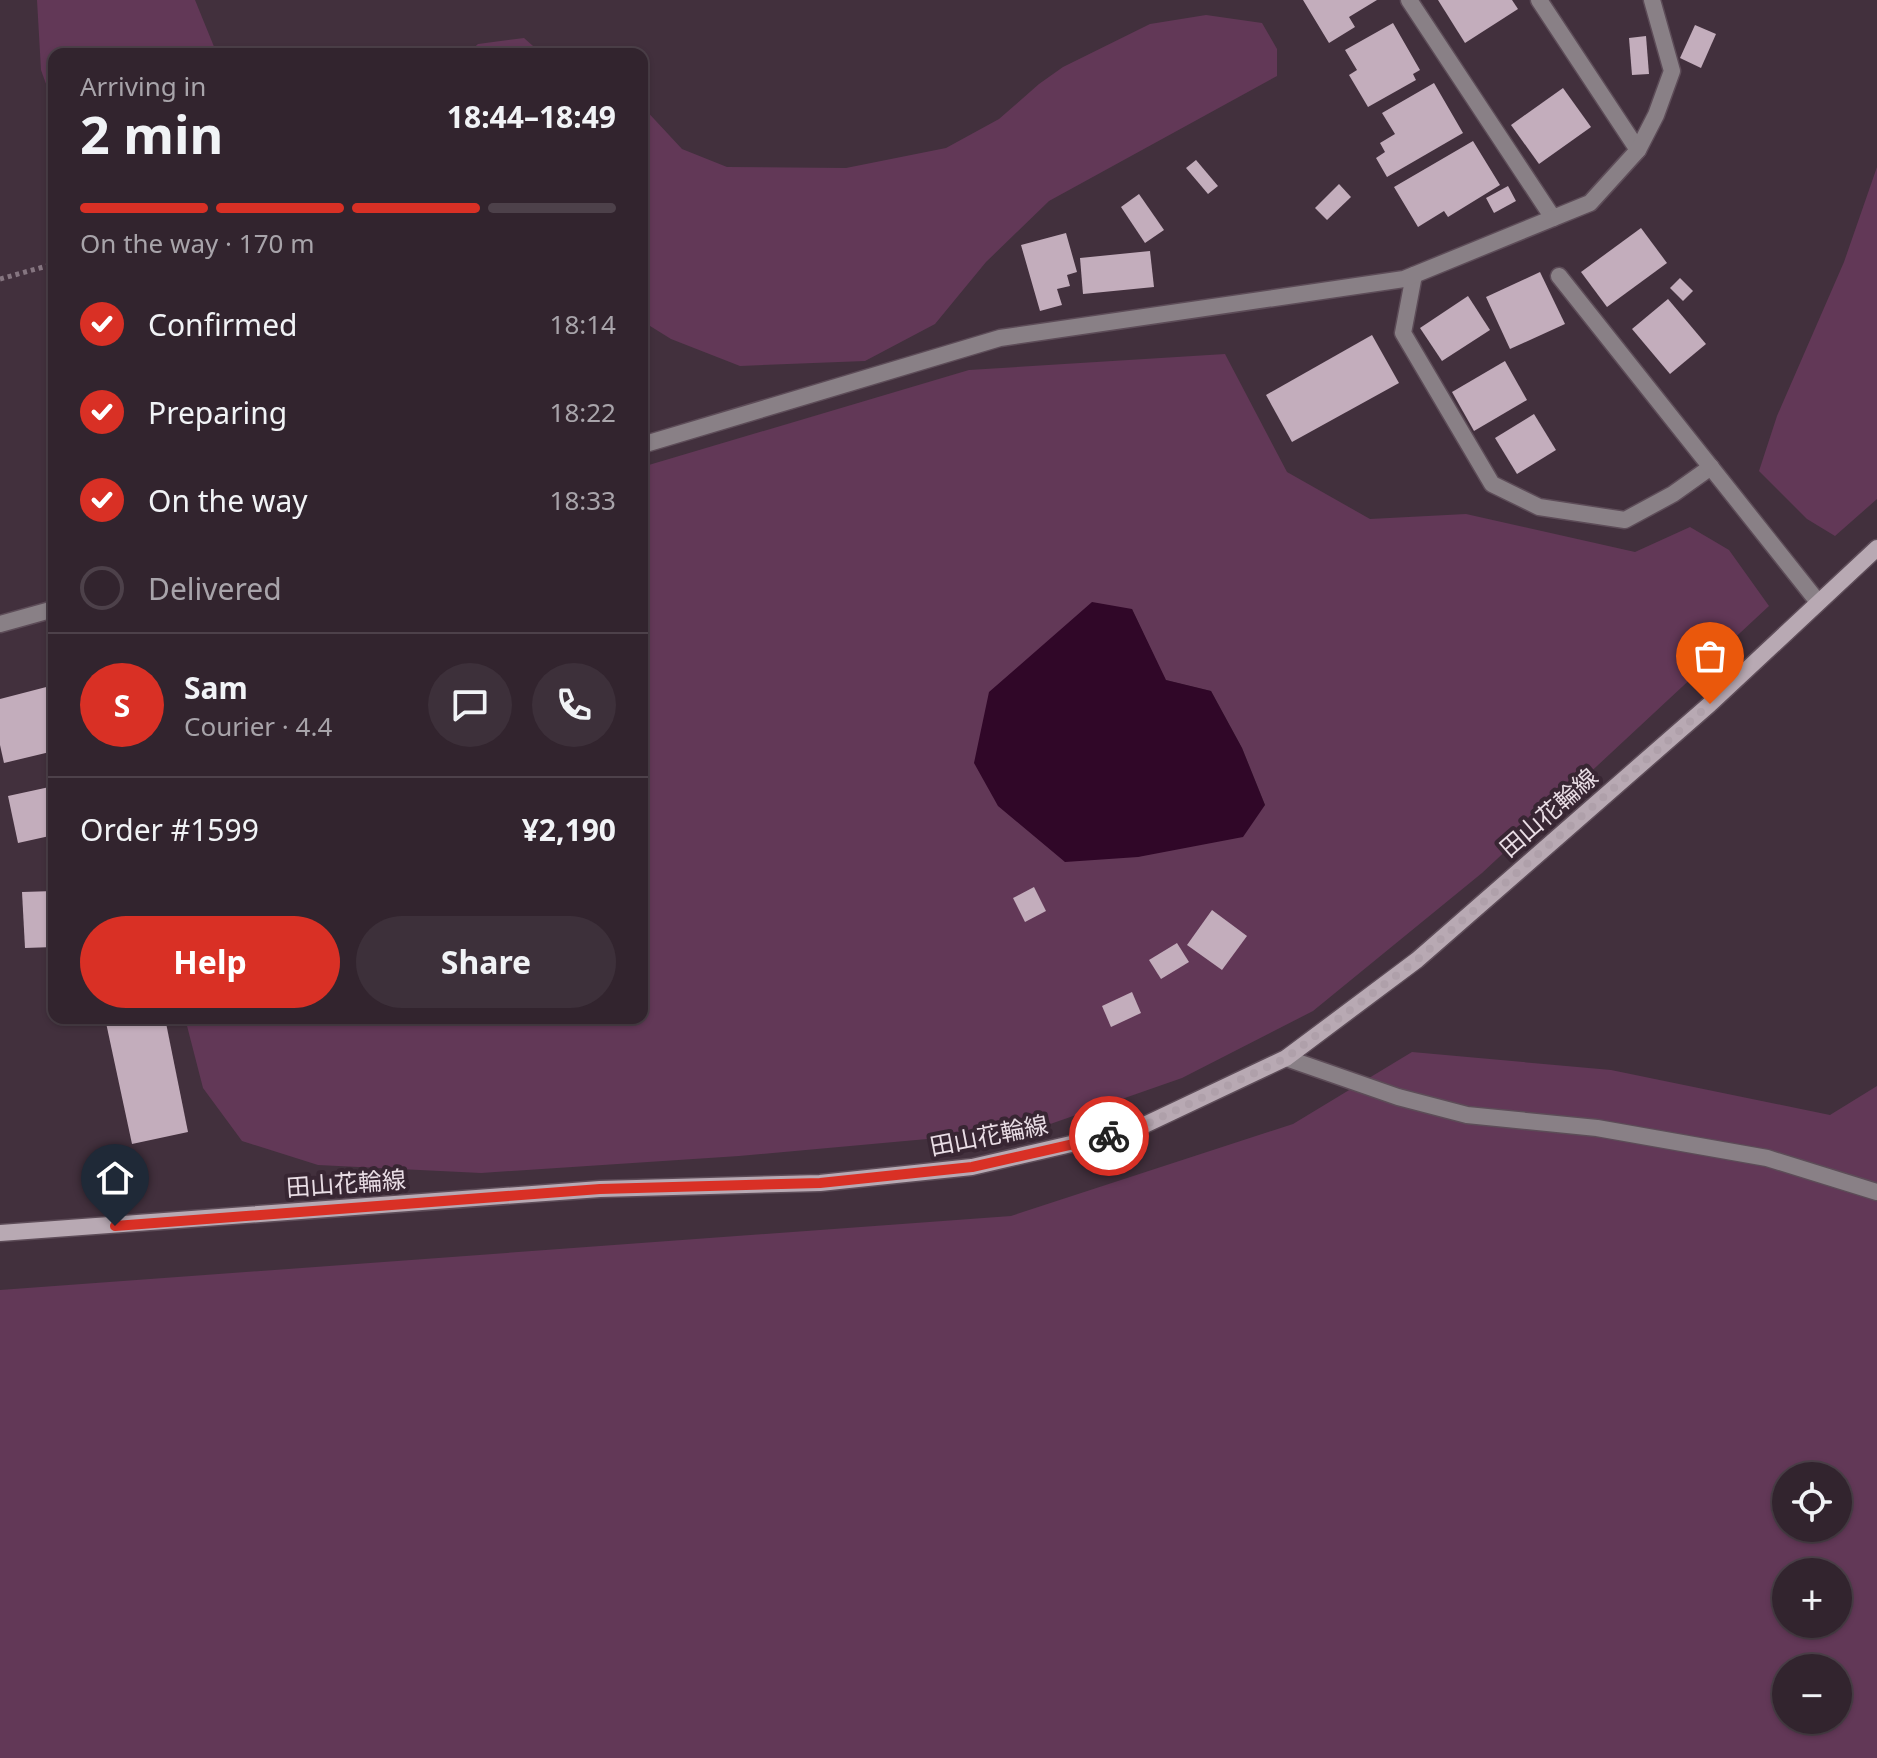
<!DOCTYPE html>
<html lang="en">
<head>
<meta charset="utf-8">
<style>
	body { margin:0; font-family:"Noto Sans","Noto Sans JP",sans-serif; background:#3d303a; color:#f1f3f6; height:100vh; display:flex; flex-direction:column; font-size:30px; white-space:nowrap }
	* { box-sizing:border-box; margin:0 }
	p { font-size:26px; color:#a8a4aa }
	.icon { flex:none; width:44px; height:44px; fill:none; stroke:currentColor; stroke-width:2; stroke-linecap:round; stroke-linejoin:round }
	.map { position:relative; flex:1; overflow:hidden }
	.side { position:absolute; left:48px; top:48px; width:600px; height:976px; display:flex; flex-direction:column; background:#32242e; border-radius:16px; box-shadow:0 2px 6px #0004,0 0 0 2px #4d414a }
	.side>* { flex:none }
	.buttons { position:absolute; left:1772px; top:1462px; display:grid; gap:16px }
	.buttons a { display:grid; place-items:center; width:80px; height:80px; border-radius:50%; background:#32242e; box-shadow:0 2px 6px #0004,0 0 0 2px #4d414a; font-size:40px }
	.pin { position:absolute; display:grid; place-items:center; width:68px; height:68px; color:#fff; margin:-82px -34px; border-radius:50% 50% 50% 0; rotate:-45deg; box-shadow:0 0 8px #0007 }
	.pin .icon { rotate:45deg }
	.courier { position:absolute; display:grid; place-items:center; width:80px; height:80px; margin:-40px; border:6px solid #d93025; border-radius:50%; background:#fff; color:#222; box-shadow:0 2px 10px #0007 }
	.headline em { font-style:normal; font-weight:700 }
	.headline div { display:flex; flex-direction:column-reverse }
	.headline { display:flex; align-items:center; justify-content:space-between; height:136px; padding:0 32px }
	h1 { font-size:52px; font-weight:700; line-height:60px }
	.bar { display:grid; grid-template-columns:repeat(4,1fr); gap:12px 8px; align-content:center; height:96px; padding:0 32px }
	.bar i { height:10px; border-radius:6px; background:#4d414a }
	.bar .current { background:#d93025 }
	.bar p { grid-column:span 4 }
	.line { display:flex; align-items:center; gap:20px; padding:0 32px; border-top:2px solid #4d414a }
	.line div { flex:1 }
	.round { display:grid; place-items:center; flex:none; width:84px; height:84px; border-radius:42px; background:#3d303a }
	ol { padding:0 32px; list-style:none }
	li { display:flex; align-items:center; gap:24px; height:88px }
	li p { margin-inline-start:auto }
	li .icon { padding:8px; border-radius:50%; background:#d93025; color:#fff; stroke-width:4 }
	li:last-child { color:#a8a4aa }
	li i { width:44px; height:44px; border:4px solid #4d414a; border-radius:50% }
	.cta { display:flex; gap:16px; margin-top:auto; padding:16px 32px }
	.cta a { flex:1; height:92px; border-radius:48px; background:#d93025; color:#fff; font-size:32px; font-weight:700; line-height:92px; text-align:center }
	.cta a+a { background:#3d303a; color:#f1f3f6 }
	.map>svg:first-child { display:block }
</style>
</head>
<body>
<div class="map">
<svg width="1877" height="1758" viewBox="0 0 1877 1758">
	<rect width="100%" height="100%" fill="#42303d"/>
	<g fill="#623857" fill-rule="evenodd">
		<polygon points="37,0 195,0 217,54 54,54 54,106 41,70"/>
		<polygon points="1206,15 1262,23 1277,49 1277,76 1049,201 986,262 935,324 865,361 740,366 671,339 642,321 642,106 682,149 727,167 846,168 946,148 999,119 1039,84 1063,67 1150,24"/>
		<polygon points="524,38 542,54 467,54 478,44"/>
		<polygon points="1877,167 1877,499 1835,536 1807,519 1759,471 1777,416 1844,262"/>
		<path d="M1225,354L1287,472L1370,519L1466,514L1635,552L1690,527L1729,550L1769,606L1482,873L1313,1011L1182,1078L1036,1129L739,1156L481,1173L318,1165L242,1141L203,1088L185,1018H642V467L969,370ZM1132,609L1165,680L1211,691L1242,748L1265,805L1138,857Z"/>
		<path d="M1412,1052L1611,1070L1830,1115L1877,1086V1758H0V1290L1011,1216L1293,1124ZM1786,1476H1838V1528H1786ZM1786,1572H1838V1624H1786ZM1786,1668H1838V1720H1786Z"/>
	</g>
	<polygon fill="#300728" points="1092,602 1132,609 1166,680 1211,691 1242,748 1265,805 1243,837 1138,857 1065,862 998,806 974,763 989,692"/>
	<g fill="#c3adbc">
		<polygon points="1303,0 1377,0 1349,17 1355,27 1329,43"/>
		<polygon points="1438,0 1512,0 1518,9 1465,43"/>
		<polygon points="1393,23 1420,70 1413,74 1416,80 1368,107 1349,75 1357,70 1345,50"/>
		<polygon points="1695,25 1716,34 1701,68 1680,58"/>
		<polygon points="1646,36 1649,74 1632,75 1629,38"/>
		<polygon points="1434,83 1463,133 1387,177 1376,158 1385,152 1380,143 1395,134 1382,113"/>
		<polygon points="1563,88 1591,127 1539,164 1511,125"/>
		<polygon points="1473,141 1500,185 1448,217 1444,211 1418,227 1394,187"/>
		<polygon points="1196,160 1218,186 1208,194 1186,168"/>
		<polygon points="1339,184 1351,197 1327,220 1315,208"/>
		<polygon points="1508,186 1516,201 1494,213 1486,198"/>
		<polygon points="1139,194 1164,230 1145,243 1121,207"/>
		<polygon points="1641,228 1667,263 1607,307 1581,272"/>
		<polygon points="1066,233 1077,272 1067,275 1070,286 1057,289 1062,305 1040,311 1021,245"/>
		<polygon points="1150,251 1154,287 1083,294 1080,258"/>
		<polygon points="1540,272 1565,324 1510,349 1486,297"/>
		<polygon points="1680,278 1693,291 1683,301 1670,288"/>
		<polygon points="1468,296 1490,330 1442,361 1420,328"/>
		<polygon points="1668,299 1706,344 1670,374 1632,329"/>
		<polygon points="1372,335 1399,383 1292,442 1266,395"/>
		<polygon points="1505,361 1527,400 1474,431 1452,392"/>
		<polygon points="642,398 647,417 642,418"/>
		<polygon points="1534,414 1556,450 1517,474 1495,438"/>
		<polygon points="54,685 54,751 4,763 0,745 0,699"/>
		<polygon points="54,786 54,835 18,843 8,796"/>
		<polygon points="1034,887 1046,911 1025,922 1013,898"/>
		<polygon points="54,891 54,947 25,948 22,892"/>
		<polygon points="1212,910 1247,936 1222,970 1187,945"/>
		<polygon points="1177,943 1189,962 1161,979 1149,960"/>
		<polygon points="1132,992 1141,1013 1111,1027 1102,1006"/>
		<polygon points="105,1018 165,1018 188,1132 132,1144"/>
	</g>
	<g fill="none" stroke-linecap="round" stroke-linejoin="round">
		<g stroke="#5d4c58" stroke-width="19">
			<g id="street">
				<polyline points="1409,0 1553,218"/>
				<polyline points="1539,0 1638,150"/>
				<polyline points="1414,275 1403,333 1492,484 1539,507 1625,520 1673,494 1711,467"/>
				<polyline points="1559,276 1818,602"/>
				<polyline points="642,445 1000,338 1404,279 1590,203 1638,150 1656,115 1672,71 1652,0"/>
				<polyline points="0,624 54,609"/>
				<polyline points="1286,1058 1398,1097 1467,1115 1597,1128 1767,1158 1877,1192"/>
			</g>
		</g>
		<g stroke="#5d4c58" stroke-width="19">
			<polyline id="secondary" points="0,1233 600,1189 820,1183 972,1167 1136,1129 1286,1058 1417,960 1710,704 1877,548"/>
		</g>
		<polyline stroke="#857580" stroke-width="5" stroke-dasharray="4 4" stroke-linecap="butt" points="0,279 54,264"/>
		<use href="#street" stroke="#898086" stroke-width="16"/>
		<use href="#secondary" stroke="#b8a9b3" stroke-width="16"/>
	</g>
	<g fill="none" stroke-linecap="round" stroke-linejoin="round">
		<polyline stroke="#afa0aa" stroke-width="8" stroke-dasharray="0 14.4" points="1109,1136 1136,1129 1286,1058 1417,960 1710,704"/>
		<polyline stroke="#d93025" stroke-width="10" points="115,1226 600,1189 820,1183 972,1167 1109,1136"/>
	</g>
	<g text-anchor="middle" stroke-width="8" stroke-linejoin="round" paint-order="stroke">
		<g font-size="24" fill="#e9dde5" stroke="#382633">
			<text transform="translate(1549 813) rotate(-41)" y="8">田山花輪線</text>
			<text transform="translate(989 1136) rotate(-11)" y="8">田山花輪線</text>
			<text transform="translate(346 1184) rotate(-4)" y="8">田山花輪線</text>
		</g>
	</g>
</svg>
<div class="buttons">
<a><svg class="icon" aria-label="locate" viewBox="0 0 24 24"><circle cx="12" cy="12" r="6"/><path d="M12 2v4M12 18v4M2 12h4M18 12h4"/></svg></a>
<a>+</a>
<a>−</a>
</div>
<div class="pin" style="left:1710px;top:704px;background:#ea580c"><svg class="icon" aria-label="bag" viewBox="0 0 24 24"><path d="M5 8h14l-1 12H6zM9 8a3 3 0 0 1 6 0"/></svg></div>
<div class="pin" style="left:115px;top:1226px;background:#1f2937"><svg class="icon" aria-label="home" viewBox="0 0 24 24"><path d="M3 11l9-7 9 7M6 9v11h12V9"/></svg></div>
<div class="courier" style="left:1109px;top:1136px"><svg class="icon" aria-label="bike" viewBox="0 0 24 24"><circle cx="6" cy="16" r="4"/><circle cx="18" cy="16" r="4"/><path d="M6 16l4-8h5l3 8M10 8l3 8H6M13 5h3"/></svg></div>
<section class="side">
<div class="headline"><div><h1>2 min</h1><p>Arriving in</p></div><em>18:44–18:49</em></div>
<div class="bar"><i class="current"></i><i class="current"></i><i class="current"></i><i></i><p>On the way · 170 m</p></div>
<ol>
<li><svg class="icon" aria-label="check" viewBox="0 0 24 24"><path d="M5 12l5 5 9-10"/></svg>Confirmed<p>18:14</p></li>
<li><svg class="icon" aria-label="check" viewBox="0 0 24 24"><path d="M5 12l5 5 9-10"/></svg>Preparing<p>18:22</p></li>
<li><svg class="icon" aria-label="check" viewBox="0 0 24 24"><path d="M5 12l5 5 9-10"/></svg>On the way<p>18:33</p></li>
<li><i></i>Delivered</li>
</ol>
<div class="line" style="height:144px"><b class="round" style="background:#d93025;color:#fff">S</b><div><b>Sam</b><p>Courier · 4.4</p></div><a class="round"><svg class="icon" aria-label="chat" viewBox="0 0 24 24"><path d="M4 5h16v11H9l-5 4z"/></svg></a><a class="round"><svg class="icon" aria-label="phone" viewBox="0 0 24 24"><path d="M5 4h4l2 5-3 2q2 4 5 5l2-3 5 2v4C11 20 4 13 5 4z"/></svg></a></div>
<div class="line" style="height:104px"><div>Order #1599</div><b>¥2,190</b></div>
<div class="cta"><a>Help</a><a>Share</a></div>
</section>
</div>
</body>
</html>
